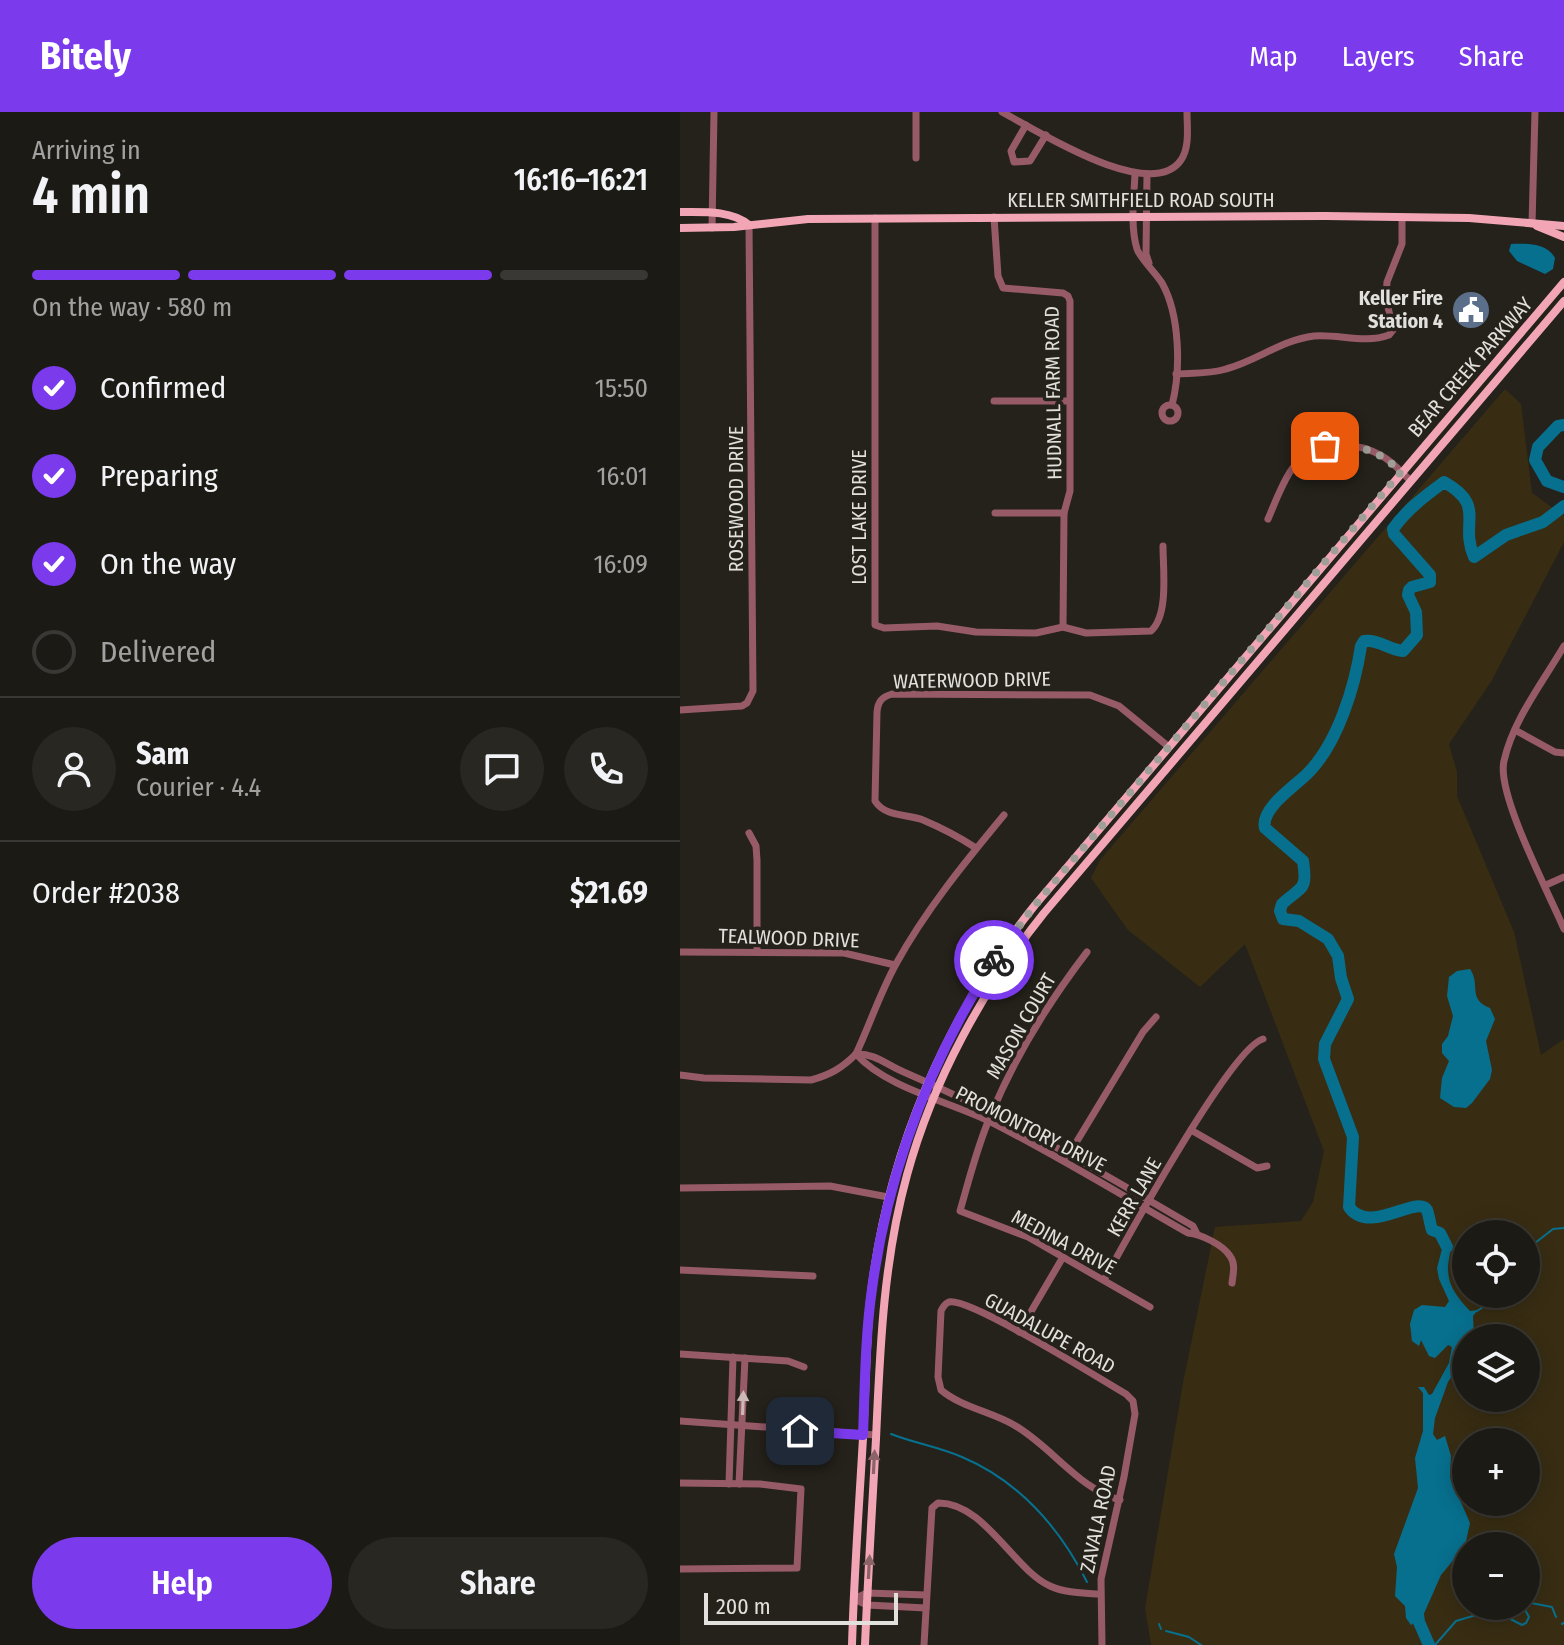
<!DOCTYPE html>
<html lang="en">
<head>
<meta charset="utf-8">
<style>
	body { margin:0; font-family:"Fira Sans Condensed",sans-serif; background:#292722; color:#f1f3f6; height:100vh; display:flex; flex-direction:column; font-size:30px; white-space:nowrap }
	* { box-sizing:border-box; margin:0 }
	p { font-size:26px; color:#a0a1a0 }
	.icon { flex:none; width:44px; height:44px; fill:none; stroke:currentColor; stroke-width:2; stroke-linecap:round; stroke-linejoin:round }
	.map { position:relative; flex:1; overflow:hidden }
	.side { display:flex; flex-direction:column; background:#1c1a14; width:680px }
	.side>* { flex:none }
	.fabs { position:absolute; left:772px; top:1108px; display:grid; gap:16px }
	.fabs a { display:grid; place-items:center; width:88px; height:88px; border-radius:50%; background:#1c1a14; box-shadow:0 4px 20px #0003,0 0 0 2px #3a3834; font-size:40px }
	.scale { position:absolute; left:24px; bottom:20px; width:194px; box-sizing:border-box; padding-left:8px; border:4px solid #e2e0dc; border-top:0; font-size:22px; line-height:28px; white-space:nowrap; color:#e2e0dc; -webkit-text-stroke:6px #25221b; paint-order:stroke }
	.pin { position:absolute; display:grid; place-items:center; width:68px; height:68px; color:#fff; margin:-34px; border-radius:16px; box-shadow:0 4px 12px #0006 }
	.courier { position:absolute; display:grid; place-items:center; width:80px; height:80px; margin:-40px; border:6px solid #7c3aed; border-radius:50%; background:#fff; color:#222; box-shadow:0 2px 10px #0007 }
	.head em { font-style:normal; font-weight:600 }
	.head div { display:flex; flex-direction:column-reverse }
	.head { display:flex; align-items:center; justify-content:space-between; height:136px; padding:0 32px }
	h1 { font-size:52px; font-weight:600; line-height:60px }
	.bar { display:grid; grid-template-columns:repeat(4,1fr); gap:12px 8px; align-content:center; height:96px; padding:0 32px }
	.bar i { height:10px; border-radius:6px; background:#3a3834 }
	.bar .selected { background:#7c3aed }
	.bar p { grid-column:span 4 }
	.line { display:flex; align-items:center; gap:20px; padding:0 32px; border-top:2px solid #3a3834 }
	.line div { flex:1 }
	.round { display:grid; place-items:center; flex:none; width:84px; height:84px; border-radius:42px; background:#292722 }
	ol { padding:0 32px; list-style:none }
	li { display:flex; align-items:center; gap:24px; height:88px }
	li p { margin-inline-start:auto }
	li .icon { padding:8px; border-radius:50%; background:#7c3aed; color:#fff; stroke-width:4 }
	li:last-child { color:#a0a1a0 }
	li i { width:44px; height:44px; border:4px solid #3a3834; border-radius:50% }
	.button { display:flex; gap:16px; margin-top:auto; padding:16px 32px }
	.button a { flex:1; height:92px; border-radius:48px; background:#7c3aed; color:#fff; font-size:32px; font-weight:600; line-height:92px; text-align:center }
	.button a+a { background:#292722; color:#f1f3f6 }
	header { display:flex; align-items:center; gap:48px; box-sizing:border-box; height:112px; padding:0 40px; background:#7c3aed; color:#fff }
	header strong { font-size:38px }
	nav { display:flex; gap:44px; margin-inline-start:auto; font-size:28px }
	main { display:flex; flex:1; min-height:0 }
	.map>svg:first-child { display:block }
</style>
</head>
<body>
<header>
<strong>Bitely</strong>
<nav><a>Map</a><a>Layers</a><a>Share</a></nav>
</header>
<main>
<section class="side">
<div class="head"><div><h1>4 min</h1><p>Arriving in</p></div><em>16:16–16:21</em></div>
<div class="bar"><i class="selected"></i><i class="selected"></i><i class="selected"></i><i></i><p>On the way · 580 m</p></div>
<ol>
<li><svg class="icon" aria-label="check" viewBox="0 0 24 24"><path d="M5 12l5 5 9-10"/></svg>Confirmed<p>15:50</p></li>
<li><svg class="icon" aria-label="check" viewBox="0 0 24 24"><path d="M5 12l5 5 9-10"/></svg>Preparing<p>16:01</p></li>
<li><svg class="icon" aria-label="check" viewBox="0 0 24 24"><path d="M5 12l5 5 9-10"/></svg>On the way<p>16:09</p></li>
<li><i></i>Delivered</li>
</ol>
<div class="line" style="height:144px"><a class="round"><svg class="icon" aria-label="person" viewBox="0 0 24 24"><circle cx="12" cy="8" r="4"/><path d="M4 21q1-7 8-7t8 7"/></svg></a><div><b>Sam</b><p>Courier · 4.4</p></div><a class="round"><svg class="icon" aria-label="chat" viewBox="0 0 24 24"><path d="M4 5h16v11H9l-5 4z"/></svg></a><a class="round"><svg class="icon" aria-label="phone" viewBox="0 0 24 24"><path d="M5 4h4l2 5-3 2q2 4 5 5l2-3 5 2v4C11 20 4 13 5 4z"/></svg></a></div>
<div class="line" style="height:104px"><div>Order #2038</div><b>$21.69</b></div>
<div class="button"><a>Help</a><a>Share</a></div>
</section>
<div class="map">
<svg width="884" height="1533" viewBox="0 0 884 1533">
	<rect width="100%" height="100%" fill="#25221b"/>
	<path fill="#382d13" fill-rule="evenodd" d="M825,277L841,292L852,381L884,404V430L812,568L769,632L777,660V684L834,820L861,943L884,927V1533H471L465,1496L503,1271L535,1115L621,1109L633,1090L644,1039L565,832L520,875L448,818L411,766L420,748ZM786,1122H846V1182H786ZM786,1226H846V1286H786ZM786,1330H846V1390H786ZM786,1434H846V1494H786Z"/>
	<g fill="#07708e">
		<path d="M831,132C847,131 867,131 875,146L873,157L865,162L837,149L829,139Z"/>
		<path d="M790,857C801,873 787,887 810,896L815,907L806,929L812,958L810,967L792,991L786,996L774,995L760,986L762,966L769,949L762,941V932L768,924L773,904L767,884L769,865L777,859Z"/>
		<path d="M766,1122C774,1135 769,1141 768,1154C767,1174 778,1186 790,1199L798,1198L793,1204L794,1226H786V1242L768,1270L755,1306L753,1322L757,1328L765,1324L771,1344L770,1365L790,1411L785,1434L761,1463L742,1506L731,1513L726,1506L725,1494L715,1484L717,1455L714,1442L738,1376L735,1346L743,1319V1281L738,1275H744L749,1283L752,1282L769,1251L772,1235L768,1233L755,1246L749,1244L741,1228L739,1234L732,1229L730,1212L734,1198L742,1193L765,1195L769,1189L759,1167L757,1156L762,1137L761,1123Z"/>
	</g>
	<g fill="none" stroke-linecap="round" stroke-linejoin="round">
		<g stroke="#07708e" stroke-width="2">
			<polyline points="846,1138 873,1117 884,1116"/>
			<polyline points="797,1199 803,1195 805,1189 816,1182"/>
			<path d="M211,1322C234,1331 259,1335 282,1345C339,1369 380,1416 407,1470"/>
			<polyline points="846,1490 872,1495 876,1505"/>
			<polyline points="479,1512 481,1517"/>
			<polyline points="882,1512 884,1511"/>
			<polyline points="486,1519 509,1525 521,1533"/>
			<polyline points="755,1533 776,1509 813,1498 842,1513 846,1511 849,1505 843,1494"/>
		</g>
		<g stroke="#07708e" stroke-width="12">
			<polyline points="884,313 878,314 858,335 855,348 867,369 884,375"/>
			<path d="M767,1135L760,1121L752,1118C750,1112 749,1103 747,1098C738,1082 689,1124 669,1095L673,1025L644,947L645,932L668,887L661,866L658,844L648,827L619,809L603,807L600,799L602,792C621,774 628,780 623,749L585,716C580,696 617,673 629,660C658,630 675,574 681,534L684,529C697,527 710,538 723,539L737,523L736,500L728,483L729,478L732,475L750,470V463L714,422L713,417C726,398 745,384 764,370C807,394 779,410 794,445L826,423L863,410L884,394"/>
			<polyline points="737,1495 739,1510 749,1533"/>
		</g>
		<g stroke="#975b68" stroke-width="7">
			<polyline points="236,0 236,46"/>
			<path d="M322,0C356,18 471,92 501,48C510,35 507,15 507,0"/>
			<polyline points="346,13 331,39 334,50 350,49 366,23"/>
			<path d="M455,62C454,85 450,114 457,137C460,146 475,160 482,171C500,203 501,258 492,293"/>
			<polyline points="467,62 466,142 469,151"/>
			<polyline points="314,105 318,164 323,176 383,181 388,184 390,189 390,379 384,401 383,515"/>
			<path d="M195,106V513L204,516L257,514L296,520L356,521L383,515L406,521L471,519C489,503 483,457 483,434"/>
			<polyline points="852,112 855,0"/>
			<polyline points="32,116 34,0"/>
			<path d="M496,262C513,261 530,262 546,257C577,249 601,228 634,224C659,222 685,232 709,223L713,218L706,186L707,170L722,132V105"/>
			<polyline points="314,289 389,289"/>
			<circle cx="490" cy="301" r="8"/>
			<polyline points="315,401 384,401"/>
			<path d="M588,407C595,391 602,371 612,357C633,330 674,327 702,344C713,350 721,360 730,368"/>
			<path d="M884,534C863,570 833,608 824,649C816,682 869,781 884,817"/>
			<polyline points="0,598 62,594 67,591 73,579 69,113"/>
			<polyline points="835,618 875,640 884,641"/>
			<polyline points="69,721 76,734 77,748 77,839"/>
			<path d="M296,736C279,725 262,716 243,708C227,702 205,705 195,689L197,600C198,589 202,585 212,582L410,583L439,594L489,635"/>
			<polyline points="866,773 884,765"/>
			<polyline points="0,840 164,841 215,853"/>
			<path d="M407,840C368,891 334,946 310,1005C297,1035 289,1068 280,1099L348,1125L470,1195"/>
			<path d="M176,942C206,976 271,990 311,1010C378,1044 443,1084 508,1121C521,1122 543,1133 550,1144C556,1152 553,1162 552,1171"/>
			<path d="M176,942C195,941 208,954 226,961C326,1004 419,1059 513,1114L517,1122"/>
			<path d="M0,963L24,966L131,968C150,963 162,956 176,942C190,912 200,881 216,852C245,799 285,750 324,703"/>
			<polyline points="511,1018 577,1056 587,1054"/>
			<polyline points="388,1044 463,920 476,905"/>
			<polyline points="0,1076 150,1074 208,1085"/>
			<polyline points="0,1158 133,1164"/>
			<path d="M424,1168C446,1128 551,936 583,927"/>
			<polyline points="339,1220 383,1145"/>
			<polyline points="0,1242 108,1249 124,1255"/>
			<polyline points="0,1309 196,1323"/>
			<polyline points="0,1371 80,1372 121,1377 117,1456 0,1457"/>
			<polyline points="49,1372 53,1245"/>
			<polyline points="59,1372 65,1246"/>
			<polyline points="174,1487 187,1481 246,1483"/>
			<polyline points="174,1487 187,1493 246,1496"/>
			<path d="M244,1533L252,1396L258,1391C304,1390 334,1458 370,1474C385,1481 403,1481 419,1482"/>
			<path d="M422,1533L421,1467L444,1365L455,1302L453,1289L446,1282C420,1267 290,1185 269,1190C264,1192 263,1195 261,1199L258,1265L261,1278C281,1295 312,1300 334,1313C371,1334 400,1378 440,1388"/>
		</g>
		<g stroke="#f2a6b5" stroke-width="8">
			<path d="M0,100C22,100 52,98 69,113"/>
			<polyline points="857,114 884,125"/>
			<polyline points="0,116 54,115 128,107 645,104 789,106 884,114"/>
			<path d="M172,1533C174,1464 179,1395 183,1326C186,1278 186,1229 191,1181C208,1039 266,904 355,793L884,170"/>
			<path d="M185,1533C188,1464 192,1396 196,1327C200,1238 203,1150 227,1063C253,968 303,877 364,801L884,189"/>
		</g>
	</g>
	<defs><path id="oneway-solid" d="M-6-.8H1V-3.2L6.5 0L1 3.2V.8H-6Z" transform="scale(2)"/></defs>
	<use fill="#ccb8b9" href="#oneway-solid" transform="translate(63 1291) rotate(-88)"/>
	<g fill="#8c6468">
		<use href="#oneway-solid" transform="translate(194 1350) rotate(-87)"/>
		<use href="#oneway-solid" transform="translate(189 1455) rotate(-87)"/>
	</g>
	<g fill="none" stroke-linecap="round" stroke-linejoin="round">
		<path stroke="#a09e98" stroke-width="8" stroke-dasharray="0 14.4" d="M314,848L355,793L721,360C696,336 680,333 645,334"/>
		<path stroke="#7c3aed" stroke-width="10" d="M120,1319L183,1323C185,1274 185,1225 192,1177C208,1058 250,949 314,848"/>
	</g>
	<defs>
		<g id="civic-disc" transform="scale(2)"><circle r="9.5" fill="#5c6f8a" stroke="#25221b"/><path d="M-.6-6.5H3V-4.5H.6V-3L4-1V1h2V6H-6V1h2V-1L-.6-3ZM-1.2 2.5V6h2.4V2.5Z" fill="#fff"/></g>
	</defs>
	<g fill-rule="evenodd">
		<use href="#civic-disc" x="791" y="198"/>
	</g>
	<g text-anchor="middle" stroke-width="7" stroke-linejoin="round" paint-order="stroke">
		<g font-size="20" fill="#e2e0dc" stroke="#25221b">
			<text x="461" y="95">KELLER SMITHFIELD ROAD SOUTH</text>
			<text transform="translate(790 255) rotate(-49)" y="7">BEAR CREEK PARKWAY</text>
			<text transform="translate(373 281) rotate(-91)" y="7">HUDNALL FARM ROAD</text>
			<text transform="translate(56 387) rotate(-90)" y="7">ROSEWOOD DRIVE</text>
			<text transform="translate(179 405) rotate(-90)" y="7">LOST LAKE DRIVE</text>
			<text transform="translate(292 568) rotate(-1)" y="7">WATERWOOD DRIVE</text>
			<text transform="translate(109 826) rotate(2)" y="7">TEALWOOD DRIVE</text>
			<text transform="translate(341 914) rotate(-60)" y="7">MASON COURT</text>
			<text transform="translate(351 1017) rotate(27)" y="7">PROMONTORY DRIVE</text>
			<text transform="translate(454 1085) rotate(-60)" y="7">KERR LANE</text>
			<text transform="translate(384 1130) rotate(28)" y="7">MEDINA DRIVE</text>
			<text transform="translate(370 1221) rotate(29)" y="7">GUADALUPE ROAD</text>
			<text transform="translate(418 1407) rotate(-78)" y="7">ZAVALA ROAD</text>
		</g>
		<g font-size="20" font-weight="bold" fill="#e2e0dc" stroke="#25221b" text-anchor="end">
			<text x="763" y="193">Keller Fire<tspan x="763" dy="23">Station 4</tspan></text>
		</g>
	</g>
</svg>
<div class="fabs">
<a><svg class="icon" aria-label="locate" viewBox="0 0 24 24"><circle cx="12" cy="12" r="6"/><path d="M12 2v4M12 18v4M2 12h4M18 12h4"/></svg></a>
<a><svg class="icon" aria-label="layers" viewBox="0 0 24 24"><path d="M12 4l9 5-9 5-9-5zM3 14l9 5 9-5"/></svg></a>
<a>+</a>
<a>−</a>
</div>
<div class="scale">200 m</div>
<div class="pin" style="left:645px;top:334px;background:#ea580c"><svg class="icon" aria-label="bag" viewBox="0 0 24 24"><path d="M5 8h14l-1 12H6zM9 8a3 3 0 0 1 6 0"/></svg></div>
<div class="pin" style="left:120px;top:1319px;background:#1f2937"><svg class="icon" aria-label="home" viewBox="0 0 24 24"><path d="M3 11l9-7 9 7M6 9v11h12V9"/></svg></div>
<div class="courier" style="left:314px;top:848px"><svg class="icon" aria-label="bike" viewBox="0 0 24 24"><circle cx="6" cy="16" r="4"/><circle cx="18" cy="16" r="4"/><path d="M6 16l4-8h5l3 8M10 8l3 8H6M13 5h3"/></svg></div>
</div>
</main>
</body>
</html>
